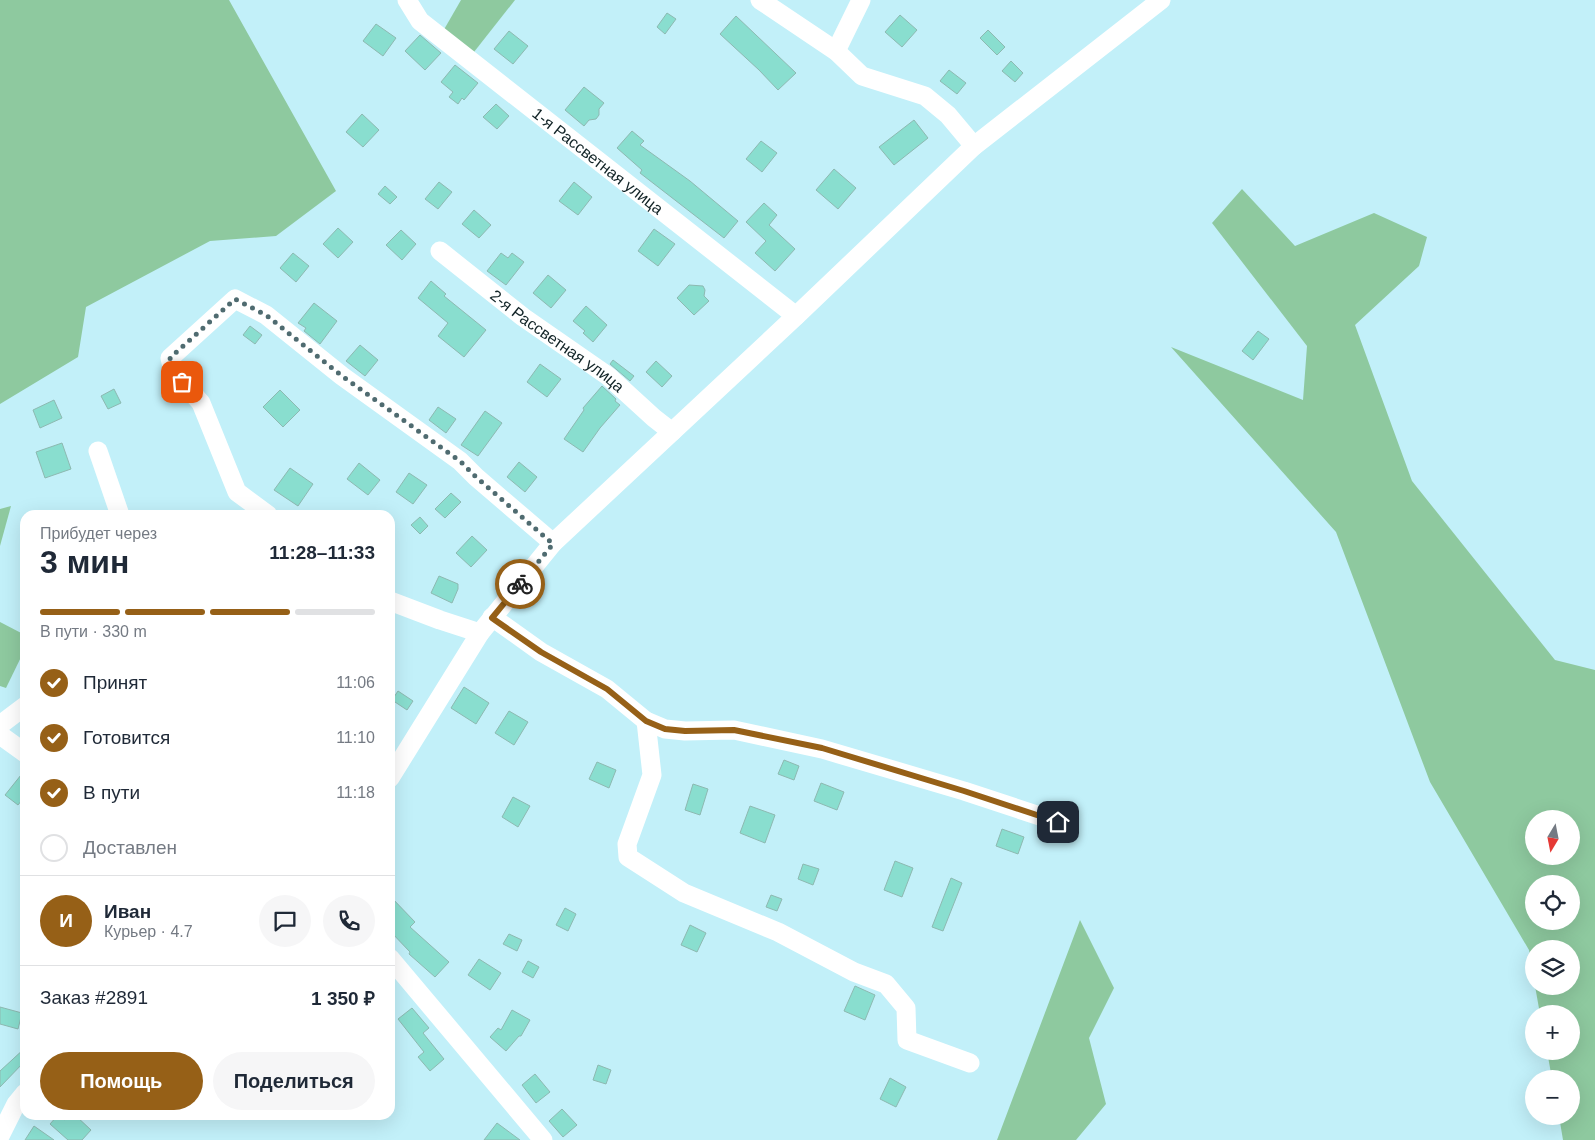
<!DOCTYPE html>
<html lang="ru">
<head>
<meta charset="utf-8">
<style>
	body { margin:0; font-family:Arial,sans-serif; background:#f6f6f7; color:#1f2937; height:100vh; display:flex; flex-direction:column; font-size:19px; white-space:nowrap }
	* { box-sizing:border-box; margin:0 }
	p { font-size:16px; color:#747a83 }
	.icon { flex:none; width:28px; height:28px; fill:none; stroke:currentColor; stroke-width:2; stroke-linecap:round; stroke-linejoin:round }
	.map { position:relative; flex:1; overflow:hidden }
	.side { position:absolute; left:20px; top:510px; width:375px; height:610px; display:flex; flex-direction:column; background:#fff; border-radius:15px; box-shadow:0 5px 20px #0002 }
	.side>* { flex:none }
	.needle { width:32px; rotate:190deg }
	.buttons { position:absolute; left:1525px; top:810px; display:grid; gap:10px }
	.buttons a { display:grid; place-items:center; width:55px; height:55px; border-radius:50%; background:#fff; box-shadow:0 5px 20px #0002; font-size:25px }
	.pin { position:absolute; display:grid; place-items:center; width:42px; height:42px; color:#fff; margin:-21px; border-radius:10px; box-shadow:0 2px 8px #0006 }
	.courier { position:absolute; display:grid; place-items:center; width:50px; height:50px; margin:-25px; border:4px solid #966017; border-radius:50%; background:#fff; color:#222; box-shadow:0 1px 6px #0007 }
	.headline em { font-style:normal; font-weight:700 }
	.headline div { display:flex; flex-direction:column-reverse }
	.headline { display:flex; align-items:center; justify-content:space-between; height:85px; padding:0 20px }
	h1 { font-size:32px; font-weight:700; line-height:38px }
	.bar { display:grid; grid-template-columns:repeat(4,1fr); gap:8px 5px; align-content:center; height:60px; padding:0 20px }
	.bar i { height:6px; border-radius:4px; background:#e0e1e3 }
	.bar .selected { background:#966017 }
	.bar p { grid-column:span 4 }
	.line { display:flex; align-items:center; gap:12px; padding:0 20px; border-top:1px solid #e0e1e3 }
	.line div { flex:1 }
	.round { display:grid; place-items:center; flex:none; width:52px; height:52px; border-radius:26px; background:#f6f6f7 }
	ol { padding:0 20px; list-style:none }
	li { display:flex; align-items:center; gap:15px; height:55px }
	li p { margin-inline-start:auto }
	li .icon { padding:5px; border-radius:50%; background:#966017; color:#fff; stroke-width:4 }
	li:last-child { color:#747a83 }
	li i { width:28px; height:28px; border:2px solid #e0e1e3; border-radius:50% }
	.button { display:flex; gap:10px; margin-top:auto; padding:10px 20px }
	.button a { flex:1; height:58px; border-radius:30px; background:#966017; color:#fff; font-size:20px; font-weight:700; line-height:58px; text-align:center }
	.button a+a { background:#f6f6f7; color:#1f2937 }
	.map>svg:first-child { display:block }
</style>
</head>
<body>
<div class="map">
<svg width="1595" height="1140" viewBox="0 0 1595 1140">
	<rect width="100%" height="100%" fill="#c2f0f9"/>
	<g fill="#8ec99f" fill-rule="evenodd">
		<polygon points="0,0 229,0 336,191 276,236 210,241 86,307 78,357 0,404"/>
		<polygon points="461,0 515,0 474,52 442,33"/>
		<path d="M1242,189L1295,246L1374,213L1427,237L1419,266L1355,325L1412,481L1555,660L1595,670V1140H1563L1559,1116H1571V1079H1552L1547,1051H1571V1014H1540L1535,986H1571V949H1534V977L1529,950L1430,782L1336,532L1171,347L1303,400L1307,346L1212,223ZM1534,819H1571V856H1534ZM1534,884H1571V921H1534Z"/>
		<polygon points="11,506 0,546 0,509"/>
		<polygon points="0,622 25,635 25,649 6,688 0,686"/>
		<polygon points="1080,920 1114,988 1089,1038 1106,1104 1076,1140 997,1140"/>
	</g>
	<g fill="#89decf" stroke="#8db9b1">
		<polygon points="667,13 676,19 665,34 657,27"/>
		<polygon points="900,15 917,30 902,47 885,32"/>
		<polygon points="736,16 796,73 778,90 759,70 720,34"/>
		<polygon points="376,24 396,38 383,56 363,41"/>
		<polygon points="988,30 1005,47 997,55 980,38"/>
		<polygon points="509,31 528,46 513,64 494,49"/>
		<polygon points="420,35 441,53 425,70 405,51"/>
		<polygon points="1011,61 1023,73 1015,82 1002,71"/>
		<polygon points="455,65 478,83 464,100 462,98 458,104 449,97 453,92 441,82"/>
		<polygon points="949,70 966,83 957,94 940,81"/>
		<polygon points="584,87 604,103 599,109 599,115 596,119 589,120 584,126 565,110"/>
		<polygon points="496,104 509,116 497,129 483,117"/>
		<polygon points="362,114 379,130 363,147 346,132"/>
		<polygon points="914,120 928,138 894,165 879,147"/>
		<polygon points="632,131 644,141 640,145 690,181 738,221 724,238 640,173 642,170 617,148"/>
		<polygon points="761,141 777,153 762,172 746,159"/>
		<polygon points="834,169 856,188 838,209 816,190"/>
		<polygon points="439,182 452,192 438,209 425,199"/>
		<polygon points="574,182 592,197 578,215 559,201"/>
		<polygon points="385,186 397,197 390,204 378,194"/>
		<polygon points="764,203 777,215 769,225 795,249 775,271 755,253 766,241 746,222"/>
		<polygon points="474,210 491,225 479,238 462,224"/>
		<polygon points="338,228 353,242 338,258 323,244"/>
		<polygon points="654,229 675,244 658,266 638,251"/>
		<polygon points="401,230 416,244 402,260 386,245"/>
		<polygon points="293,253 309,266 296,282 280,268"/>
		<polygon points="501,253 508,258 512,253 524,262 506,285 487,271"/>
		<polygon points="548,275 566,290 551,308 533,293"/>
		<polygon points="431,281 446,294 444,296 486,330 464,357 438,336 448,323 418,298"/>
		<polygon points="689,285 703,286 705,290 704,296 709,301 694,315 677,298"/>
		<polygon points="314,303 337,321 320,344 304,331 306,328 298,323"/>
		<polygon points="586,306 607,325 593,342 583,333 585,331 573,321"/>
		<polygon points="250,326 262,335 255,344 243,335"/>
		<polygon points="1258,331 1269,339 1253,360 1242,351"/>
		<polygon points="360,345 378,360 365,376 346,361"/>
		<polygon points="613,360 634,376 630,381 610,364"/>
		<polygon points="656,361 672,376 662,387 646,372"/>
		<polygon points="540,364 561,379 547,397 527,382"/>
		<polygon points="602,386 616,399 615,401 620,405 600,428 583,452 564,439 584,410 583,408"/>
		<polygon points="114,389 121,403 108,409 101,396"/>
		<polygon points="280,390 300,410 283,427 263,407"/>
		<polygon points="54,400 62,418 40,428 33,410"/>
		<polygon points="438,407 456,419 446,433 429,420"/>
		<polygon points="485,411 502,423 478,456 461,445"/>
		<polygon points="62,443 71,469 45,478 36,452"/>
		<polygon points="519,462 537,477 525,492 507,477"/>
		<polygon points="359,463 380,480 368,495 347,479"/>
		<polygon points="290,468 313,484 298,506 274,490"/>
		<polygon points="409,473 427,485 413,504 396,492"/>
		<polygon points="451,493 461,502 445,518 435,509"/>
		<polygon points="420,517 428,526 420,534 411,525"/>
		<polygon points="472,536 487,550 471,567 456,553"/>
		<polygon points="439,576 458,584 458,589 452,603 431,593"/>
		<polygon points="464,687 489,703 476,724 451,708"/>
		<polygon points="398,691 413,701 407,710 392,700"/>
		<polygon points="509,711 528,722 514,745 495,733"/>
		<polygon points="784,760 799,766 794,780 778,774"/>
		<polygon points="597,762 616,770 609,788 589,779"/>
		<polygon points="25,770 25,796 18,805 5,795"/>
		<polygon points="821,783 844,792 837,810 814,801"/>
		<polygon points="693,784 708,789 700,815 685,810"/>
		<polygon points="513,797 530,806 518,827 502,817"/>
		<polygon points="750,806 775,815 765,843 740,833"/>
		<polygon points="1002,829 1024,837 1018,854 996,846"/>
		<polygon points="895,861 913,868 902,897 884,890"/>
		<polygon points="803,864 819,869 813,885 798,879"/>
		<polygon points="951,878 962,883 943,931 932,927"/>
		<polygon points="771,895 782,899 777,911 766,907"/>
		<polygon points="390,896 415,922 410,927 449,962 435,977 409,954 410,952 390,931"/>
		<polygon points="565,908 576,914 568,931 556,925"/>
		<polygon points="690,925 706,933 697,952 681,945"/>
		<polygon points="509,934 522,940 517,951 503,944"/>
		<polygon points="479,959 501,973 490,990 468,975"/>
		<polygon points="528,961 539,967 533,978 522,972"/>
		<polygon points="855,986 875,995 865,1020 844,1011"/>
		<polygon points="0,1007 22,1013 18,1029 0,1024"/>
		<polygon points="412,1008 429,1028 423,1033 444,1059 430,1071 418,1057 424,1052 398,1019"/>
		<polygon points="512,1010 530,1020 521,1036 519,1036 506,1051 490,1037 498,1028 501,1030"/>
		<polygon points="25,1048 25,1061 0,1087 0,1071"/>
		<polygon points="598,1065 611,1070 606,1084 593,1080"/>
		<polygon points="535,1074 550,1092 536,1103 522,1085"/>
		<polygon points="890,1078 906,1087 896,1107 880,1099"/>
		<polygon points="562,1109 577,1125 563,1137 549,1121"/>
		<polygon points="58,1115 65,1120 69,1115 75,1115 91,1130 82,1140 68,1140 50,1124"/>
		<polygon points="497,1123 520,1140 484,1140"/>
		<polygon points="34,1126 54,1140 25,1140"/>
	</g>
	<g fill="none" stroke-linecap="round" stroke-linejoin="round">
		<g stroke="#fff" stroke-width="19">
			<path id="s1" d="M407,0L420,21L796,316"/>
			<polyline points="760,0 836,51 862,76 925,96 948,115 974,146"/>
			<polyline points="836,51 861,0"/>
			<path id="s2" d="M440,251L523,317L608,376L654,418L672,432"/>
			<polyline points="98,451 120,515"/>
			<polyline points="268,515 237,492 201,403 173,371 170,358 235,299 266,315 342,376 460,461 476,477 553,543"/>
			<polyline points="390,601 440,620 480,633"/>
			<polyline points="492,617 541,652 607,689 646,721 665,729 685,731 734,730 822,749 964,791 1058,822"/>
			<polyline points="646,721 652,775 627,844 628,857 684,893 778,932 854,972 886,984 906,1008 907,1040 970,1063"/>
			<polyline points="0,725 25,706"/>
			<polyline points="0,735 25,753"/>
			<polyline points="390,778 480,633 553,543 796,316 974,146 1161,0"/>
			<polyline points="390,958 543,1140"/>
			<polyline points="0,1136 16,1104 25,1093"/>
		</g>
	</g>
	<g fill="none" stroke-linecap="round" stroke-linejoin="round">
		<polyline stroke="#4f6b70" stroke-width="5" stroke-dasharray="0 9" points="182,382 173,371 170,358 235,299 266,315 342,376 460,461 476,477 553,544 520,584"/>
		<polyline stroke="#966017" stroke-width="6" points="520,584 492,618 541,652 607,689 646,721 665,729 685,731 734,730 822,748 964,791 1058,822"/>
	</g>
	<g text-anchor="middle" stroke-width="4.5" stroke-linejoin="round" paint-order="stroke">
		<g font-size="16" fill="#112326" stroke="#fff">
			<text dy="6" stroke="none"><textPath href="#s1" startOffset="251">1-я Рассветная улица</textPath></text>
			<text dy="6" stroke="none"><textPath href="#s2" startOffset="148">2-я Рассветная улица</textPath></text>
		</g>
	</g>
</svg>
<div class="buttons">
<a><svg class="needle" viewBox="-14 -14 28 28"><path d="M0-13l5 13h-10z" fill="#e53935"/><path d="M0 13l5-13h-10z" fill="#747a83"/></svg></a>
<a><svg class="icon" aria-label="locate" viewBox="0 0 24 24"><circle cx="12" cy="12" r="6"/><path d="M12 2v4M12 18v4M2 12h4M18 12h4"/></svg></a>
<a><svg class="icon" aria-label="layers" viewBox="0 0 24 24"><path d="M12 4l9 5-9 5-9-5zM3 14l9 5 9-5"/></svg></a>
<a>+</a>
<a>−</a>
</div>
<div class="pin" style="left:182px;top:382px;background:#ea580c"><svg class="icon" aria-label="bag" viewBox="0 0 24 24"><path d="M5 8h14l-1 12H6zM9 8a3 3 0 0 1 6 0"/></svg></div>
<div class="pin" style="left:1058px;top:822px;background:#1f2937"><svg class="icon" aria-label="home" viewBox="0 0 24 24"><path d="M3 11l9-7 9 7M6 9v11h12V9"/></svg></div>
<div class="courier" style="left:520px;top:584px"><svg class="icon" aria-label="bike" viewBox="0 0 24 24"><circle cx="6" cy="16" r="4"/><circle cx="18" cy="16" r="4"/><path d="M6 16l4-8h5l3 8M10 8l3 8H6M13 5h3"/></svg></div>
<section class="side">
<div class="headline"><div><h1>3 мин</h1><p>Прибудет через</p></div><em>11:28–11:33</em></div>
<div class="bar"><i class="selected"></i><i class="selected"></i><i class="selected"></i><i></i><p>В пути · 330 m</p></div>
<ol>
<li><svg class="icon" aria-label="check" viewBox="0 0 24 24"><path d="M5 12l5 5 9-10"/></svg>Принят<p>11:06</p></li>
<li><svg class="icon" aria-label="check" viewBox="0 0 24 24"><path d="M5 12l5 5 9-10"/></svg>Готовится<p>11:10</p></li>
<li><svg class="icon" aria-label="check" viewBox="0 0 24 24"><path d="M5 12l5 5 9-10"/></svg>В пути<p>11:18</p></li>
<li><i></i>Доставлен</li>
</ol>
<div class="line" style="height:90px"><b class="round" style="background:#966017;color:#fff">И</b><div><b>Иван</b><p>Курьер · 4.7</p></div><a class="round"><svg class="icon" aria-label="chat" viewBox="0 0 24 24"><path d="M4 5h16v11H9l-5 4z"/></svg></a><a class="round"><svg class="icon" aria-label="phone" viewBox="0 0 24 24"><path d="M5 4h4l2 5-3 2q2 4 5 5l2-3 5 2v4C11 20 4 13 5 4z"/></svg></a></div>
<div class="line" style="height:65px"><div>Заказ #2891</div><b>1 350 ₽</b></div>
<div class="button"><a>Помощь</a><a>Поделиться</a></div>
</section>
</div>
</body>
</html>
